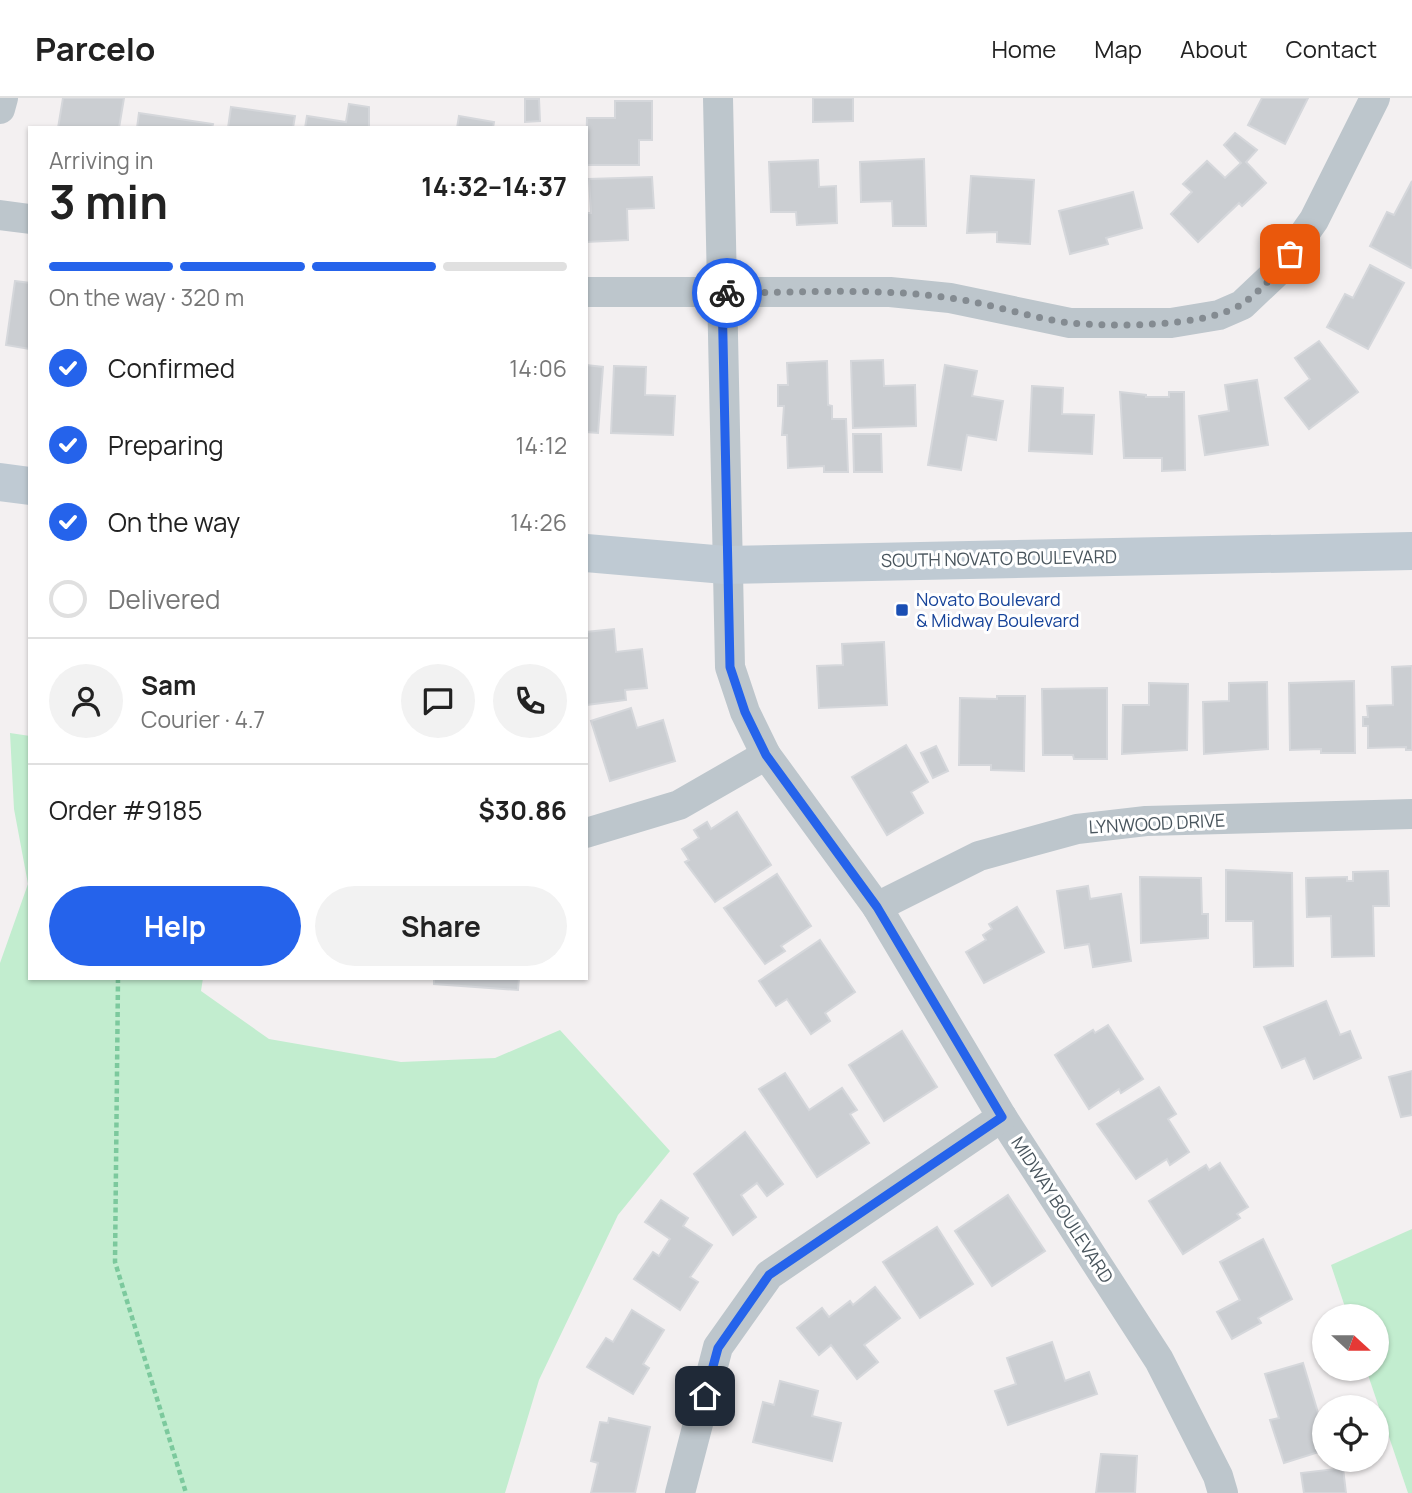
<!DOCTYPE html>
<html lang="en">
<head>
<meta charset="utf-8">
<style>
	body { margin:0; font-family:Manrope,sans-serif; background:#f2f2f2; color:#222; height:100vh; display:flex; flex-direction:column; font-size:26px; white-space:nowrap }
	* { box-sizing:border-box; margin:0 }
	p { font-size:23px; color:#767676 }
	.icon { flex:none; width:38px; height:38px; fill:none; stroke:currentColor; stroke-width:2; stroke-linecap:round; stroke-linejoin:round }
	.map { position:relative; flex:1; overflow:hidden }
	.details { position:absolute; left:28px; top:28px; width:560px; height:854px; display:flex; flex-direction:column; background:#fff; border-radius:0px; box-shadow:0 2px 5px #0004 }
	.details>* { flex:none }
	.needle { width:46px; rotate:111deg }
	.tools { position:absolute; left:1312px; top:1206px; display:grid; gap:14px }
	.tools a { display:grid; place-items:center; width:77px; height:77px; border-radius:50%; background:#fff; box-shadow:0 2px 5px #0004; font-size:35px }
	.pin { position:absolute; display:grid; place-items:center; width:60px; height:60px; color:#fff; margin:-30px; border-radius:14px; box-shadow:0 4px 10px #0006 }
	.courier { position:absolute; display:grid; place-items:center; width:70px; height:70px; margin:-35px; border:5px solid #2563eb; border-radius:50%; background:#fff; color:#222; box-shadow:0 2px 9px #0007 }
	.summary em { font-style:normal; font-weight:700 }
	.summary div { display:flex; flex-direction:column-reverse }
	.summary { display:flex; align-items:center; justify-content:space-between; height:119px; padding:0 21px }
	h1 { font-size:46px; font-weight:700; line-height:52px }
	.bar { display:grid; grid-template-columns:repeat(4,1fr); gap:10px 7px; align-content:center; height:84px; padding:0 21px }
	.bar i { height:9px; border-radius:5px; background:#e0e0e0 }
	.bar .current { background:#2563eb }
	.bar p { grid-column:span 4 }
	.line { display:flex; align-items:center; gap:18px; padding:0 21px; border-top:2px solid #e0e0e0 }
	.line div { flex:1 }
	.round { display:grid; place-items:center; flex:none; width:74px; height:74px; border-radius:37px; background:#f2f2f2 }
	ol { padding:0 21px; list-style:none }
	li { display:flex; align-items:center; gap:21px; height:77px }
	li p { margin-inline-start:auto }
	li .icon { padding:7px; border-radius:50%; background:#2563eb; color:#fff; stroke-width:4 }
	li:last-child { color:#767676 }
	li i { width:38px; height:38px; border:4px solid #e0e0e0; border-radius:50% }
	.action { display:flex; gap:14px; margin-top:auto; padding:14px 21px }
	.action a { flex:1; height:80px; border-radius:42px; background:#2563eb; color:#fff; font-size:28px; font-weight:700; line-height:80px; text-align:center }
	.action a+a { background:#f2f2f2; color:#222 }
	header { display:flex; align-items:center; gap:42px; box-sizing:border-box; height:98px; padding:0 35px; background:#fff; border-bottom:2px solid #e0e0e0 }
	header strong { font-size:33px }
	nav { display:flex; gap:38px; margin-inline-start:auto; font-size:24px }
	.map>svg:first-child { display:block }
</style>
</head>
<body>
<header>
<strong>Parcelo</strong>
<nav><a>Home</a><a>Map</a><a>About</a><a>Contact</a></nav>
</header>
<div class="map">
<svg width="1412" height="1395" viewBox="0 0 1412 1395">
	<rect width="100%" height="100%" fill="#f3f0f1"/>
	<g fill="#c2edcf">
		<polygon points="10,635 30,638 30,880 203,880 201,893 269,941 401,964 495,960 560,932 670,1053 618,1117 539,1282 505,1395 0,1395 0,865 28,786 14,711"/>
		<polygon points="1412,1131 1412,1395 1408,1395 1366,1271 1377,1270 1377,1218 1348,1218 1331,1167"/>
	</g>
	<g fill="#cbced2" stroke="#d5d7db" stroke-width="2">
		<polygon points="63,0 124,0 119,30 58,30"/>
		<polygon points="813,0 853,0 853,23 813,24"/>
		<polygon points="1262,0 1308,0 1285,46 1248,27"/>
		<polygon points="525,1 539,1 540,23 525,24"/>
		<polygon points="615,3 652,3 652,42 639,42 639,67 586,67 587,20 615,20"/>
		<polygon points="349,6 369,9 369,30 305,30 307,18 346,24"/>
		<polygon points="231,9 295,18 293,30 228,30"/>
		<polygon points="139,15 213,26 212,30 137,30"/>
		<polygon points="459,18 494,24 493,30 457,30"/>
		<polygon points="1235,35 1257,52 1246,64 1266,85 1242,108 1239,105 1198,144 1171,116 1192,94 1183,86 1207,63 1225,80 1241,65 1224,47"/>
		<polygon points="924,61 926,128 893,128 892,103 861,104 860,64"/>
		<polygon points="818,62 819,89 836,88 837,125 797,127 796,114 771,114 769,64"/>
		<polygon points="971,78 1034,82 1030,146 997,144 997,134 967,135"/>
		<polygon points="652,79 654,110 627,111 628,142 586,144 586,115 591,115 589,81"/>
		<polygon points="1412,83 1412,169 1411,170 1370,148 1387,114 1394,117"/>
		<polygon points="1133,94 1142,130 1106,140 1108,146 1070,156 1059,113"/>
		<polygon points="1370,167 1404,185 1368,251 1327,229 1345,196 1353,200"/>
		<polygon points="15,183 30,185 30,251 6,247"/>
		<polygon points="1319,243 1358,294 1309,331 1285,300 1310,281 1295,260"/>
		<polygon points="883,262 884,288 915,287 916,328 853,330 851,263"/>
		<polygon points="827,263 828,307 832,308 832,321 846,321 848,374 824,374 824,368 788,370 787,337 782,337 784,308 778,308 778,287 788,287 787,265"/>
		<polygon points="586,267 603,269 598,335 586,334"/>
		<polygon points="945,267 977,273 972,298 1003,303 996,342 967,337 961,372 928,367"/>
		<polygon points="614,268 646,269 645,297 675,298 673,337 611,335"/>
		<polygon points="1257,282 1268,347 1205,357 1199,318 1229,313 1225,287"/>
		<polygon points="1032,288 1063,290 1062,316 1094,317 1092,356 1029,353"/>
		<polygon points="1120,294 1146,297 1146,299 1169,299 1169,294 1184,294 1185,372 1162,373 1162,360 1124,360"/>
		<polygon points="853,336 881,336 882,374 854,374"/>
		<polygon points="614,531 616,554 642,551 647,590 625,592 626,602 586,607 586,534"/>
		<polygon points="884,544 887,607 819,610 817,568 843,567 842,546"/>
		<polygon points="1412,568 1412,652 1406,652 1406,649 1368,650 1368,628 1363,628 1363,619 1368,619 1367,608 1393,607 1392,569"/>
		<polygon points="1354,583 1355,655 1321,655 1321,651 1290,652 1289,585"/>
		<polygon points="1267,584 1268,651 1204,656 1203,604 1229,603 1229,585"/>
		<polygon points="1149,585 1188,586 1187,652 1122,656 1123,607 1149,607"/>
		<polygon points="1107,590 1107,661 1074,661 1073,657 1043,657 1042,591"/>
		<polygon points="997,598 1025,598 1024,673 991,672 991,667 959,667 960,600 997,601"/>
		<polygon points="631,610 637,630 663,622 675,663 610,683 591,623"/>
		<polygon points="906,647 928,684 911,694 923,715 887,737 852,679"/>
		<polygon points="936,648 948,673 933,680 921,655"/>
		<polygon points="737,714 771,767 715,804 685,764 689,762 682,751 699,740 694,732 707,724 711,731"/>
		<polygon points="1226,772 1292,775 1293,868 1254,869 1253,823 1226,823"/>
		<polygon points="1388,773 1389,808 1373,808 1374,858 1332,859 1331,818 1307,819 1306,780 1347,779 1347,783 1353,783 1353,774"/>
		<polygon points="777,776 811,828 781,848 785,853 765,866 724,810"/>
		<polygon points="1140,779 1201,780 1202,816 1208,816 1208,840 1141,845"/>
		<polygon points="1088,788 1090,801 1121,796 1131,863 1093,869 1089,846 1065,850 1057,793"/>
		<polygon points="1017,809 1044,854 984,885 966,854 986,842 983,837 992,831 989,826"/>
		<polygon points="820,842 855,894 825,915 830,923 811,936 787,901 776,908 759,883"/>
		<polygon points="434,880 519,880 518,892 434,886"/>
		<polygon points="1326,903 1340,937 1350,933 1361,960 1314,981 1305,960 1282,970 1264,929"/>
		<polygon points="1108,927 1143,981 1121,995 1119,991 1089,1011 1055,957 1093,932 1095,935"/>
		<polygon points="902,933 937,989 884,1023 849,967"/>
		<polygon points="1412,973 1412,1017 1401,1019 1389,979"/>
		<polygon points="785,975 809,1012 842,990 857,1012 850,1016 869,1045 817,1079 759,991"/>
		<polygon points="1159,989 1176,1016 1168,1021 1189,1054 1170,1067 1167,1061 1136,1081 1097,1026"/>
		<polygon points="745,1034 783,1086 767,1098 757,1085 741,1097 756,1119 733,1137 694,1076"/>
		<polygon points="1220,1065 1248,1109 1237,1116 1240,1120 1183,1156 1149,1103 1206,1067 1209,1072"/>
		<polygon points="1008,1097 1045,1153 992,1188 955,1133"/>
		<polygon points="661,1102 688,1120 683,1128 712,1147 690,1179 698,1184 680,1212 634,1181 653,1154 659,1158 670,1141 645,1124"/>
		<polygon points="937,1129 973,1186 920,1220 883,1164"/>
		<polygon points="1263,1141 1292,1201 1258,1220 1261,1225 1232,1241 1217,1214 1240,1202 1220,1164"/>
		<polygon points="875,1189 900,1220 864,1247 878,1264 857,1281 831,1247 819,1257 797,1230 822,1210 829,1219 850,1203 853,1207"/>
		<polygon points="632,1212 664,1232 643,1266 649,1270 633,1296 587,1269 606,1240 613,1244"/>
		<polygon points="1052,1244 1065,1283 1089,1274 1097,1296 1008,1327 995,1293 1016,1286 1007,1260"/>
		<polygon points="1303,1265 1325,1338 1325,1352 1284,1365 1270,1322 1279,1320 1265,1276"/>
		<polygon points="780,1283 818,1293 812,1318 841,1325 832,1363 753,1344 763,1304 774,1307"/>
		<polygon points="609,1320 650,1329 635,1395 591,1395 598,1365 591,1363 600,1324 608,1325"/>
		<polygon points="1101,1356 1137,1358 1135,1395 1096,1395"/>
		<polygon points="1343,1370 1346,1395 1304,1395 1301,1375"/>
	</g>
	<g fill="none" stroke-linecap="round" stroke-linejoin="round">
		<polyline stroke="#7cc99d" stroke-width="4.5" stroke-dasharray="5 3.5" stroke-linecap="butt" points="118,880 115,1164 186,1395"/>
		<g stroke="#bdc6cc" stroke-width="30">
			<polyline points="718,0 730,569 745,614 766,657 877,809 1002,1019 1159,1262 1218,1378 1223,1395"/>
			<polyline points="0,11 3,0"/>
			<polyline points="0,117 30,121"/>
			<polyline points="586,194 890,194 950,200 1070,225 1171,225 1219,217 1242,207 1278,173 1314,122 1375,0"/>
			<polyline points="586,735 679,707 766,657"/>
			<polyline points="877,809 979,758 1077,731 1146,723 1412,716"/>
			<polyline points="680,1395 718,1249 769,1177 1002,1019"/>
		</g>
		<g stroke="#bfcad3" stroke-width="38">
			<polyline points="0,384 30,388"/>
			<polyline points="586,455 725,467 1412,453"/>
		</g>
	</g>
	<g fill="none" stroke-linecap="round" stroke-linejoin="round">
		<path stroke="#848b91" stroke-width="7" stroke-dasharray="0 12.6" d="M727,195C801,195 877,189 950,200C990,205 1030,220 1070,225C1111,229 1209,229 1242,206C1261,193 1277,174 1290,156"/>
		<polyline stroke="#2563eb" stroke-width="9" points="705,1298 718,1250 769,1177 1002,1019 877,809 766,657 745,614 730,569 722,195 727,195"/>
	</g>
	<rect fill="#1a4fb4" stroke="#fff" stroke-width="2.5" x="895" y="505" width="14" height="14" rx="3.5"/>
	<g text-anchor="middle" stroke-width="6" stroke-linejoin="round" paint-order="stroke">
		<g font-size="18" fill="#49555d" stroke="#fff">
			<text transform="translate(999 461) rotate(-1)" y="6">SOUTH NOVATO BOULEVARD</text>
			<text transform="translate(1157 726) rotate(-3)" y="6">LYNWOOD DRIVE</text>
			<text transform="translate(1062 1112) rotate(57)" y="6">MIDWAY BOULEVARD</text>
		</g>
		<g font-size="18" fill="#164399" stroke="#fff" text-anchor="start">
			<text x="916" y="508">Novato Boulevard<tspan x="916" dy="21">&amp; Midway Boulevard</tspan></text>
		</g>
	</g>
</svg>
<div class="tools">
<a><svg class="needle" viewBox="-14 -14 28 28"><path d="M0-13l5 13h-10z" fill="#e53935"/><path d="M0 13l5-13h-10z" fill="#767676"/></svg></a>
<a><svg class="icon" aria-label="locate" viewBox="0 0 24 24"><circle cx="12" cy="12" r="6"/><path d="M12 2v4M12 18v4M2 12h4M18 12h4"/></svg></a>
</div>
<div class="pin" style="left:1290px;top:156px;background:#ea580c"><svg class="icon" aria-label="bag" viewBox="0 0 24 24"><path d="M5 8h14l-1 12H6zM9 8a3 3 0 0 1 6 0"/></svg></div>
<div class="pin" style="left:705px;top:1298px;background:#1f2937"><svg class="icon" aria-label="home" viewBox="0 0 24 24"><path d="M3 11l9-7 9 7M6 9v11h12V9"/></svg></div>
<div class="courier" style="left:727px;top:195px"><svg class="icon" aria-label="bike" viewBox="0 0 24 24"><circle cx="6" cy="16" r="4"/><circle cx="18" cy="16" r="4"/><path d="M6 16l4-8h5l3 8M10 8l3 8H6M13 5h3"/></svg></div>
<section class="details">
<div class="summary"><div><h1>3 min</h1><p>Arriving in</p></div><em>14:32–14:37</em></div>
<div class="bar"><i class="current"></i><i class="current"></i><i class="current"></i><i></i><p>On the way · 320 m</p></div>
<ol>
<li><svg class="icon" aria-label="check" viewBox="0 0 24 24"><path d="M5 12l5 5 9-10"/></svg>Confirmed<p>14:06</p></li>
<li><svg class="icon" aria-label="check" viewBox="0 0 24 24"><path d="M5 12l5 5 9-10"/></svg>Preparing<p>14:12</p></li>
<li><svg class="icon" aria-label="check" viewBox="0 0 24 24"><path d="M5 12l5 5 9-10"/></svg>On the way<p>14:26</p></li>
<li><i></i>Delivered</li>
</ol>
<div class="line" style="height:126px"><a class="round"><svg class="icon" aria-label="person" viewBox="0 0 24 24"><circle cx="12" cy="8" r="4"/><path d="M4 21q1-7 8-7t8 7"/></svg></a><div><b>Sam</b><p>Courier · 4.7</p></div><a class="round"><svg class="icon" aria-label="chat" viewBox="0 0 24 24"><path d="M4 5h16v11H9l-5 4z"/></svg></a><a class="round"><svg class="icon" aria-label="phone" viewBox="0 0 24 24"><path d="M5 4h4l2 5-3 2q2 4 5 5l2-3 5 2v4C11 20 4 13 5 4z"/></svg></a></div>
<div class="line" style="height:91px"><div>Order #9185</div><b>$30.86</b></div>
<div class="action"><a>Help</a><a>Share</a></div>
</section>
</div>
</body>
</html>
